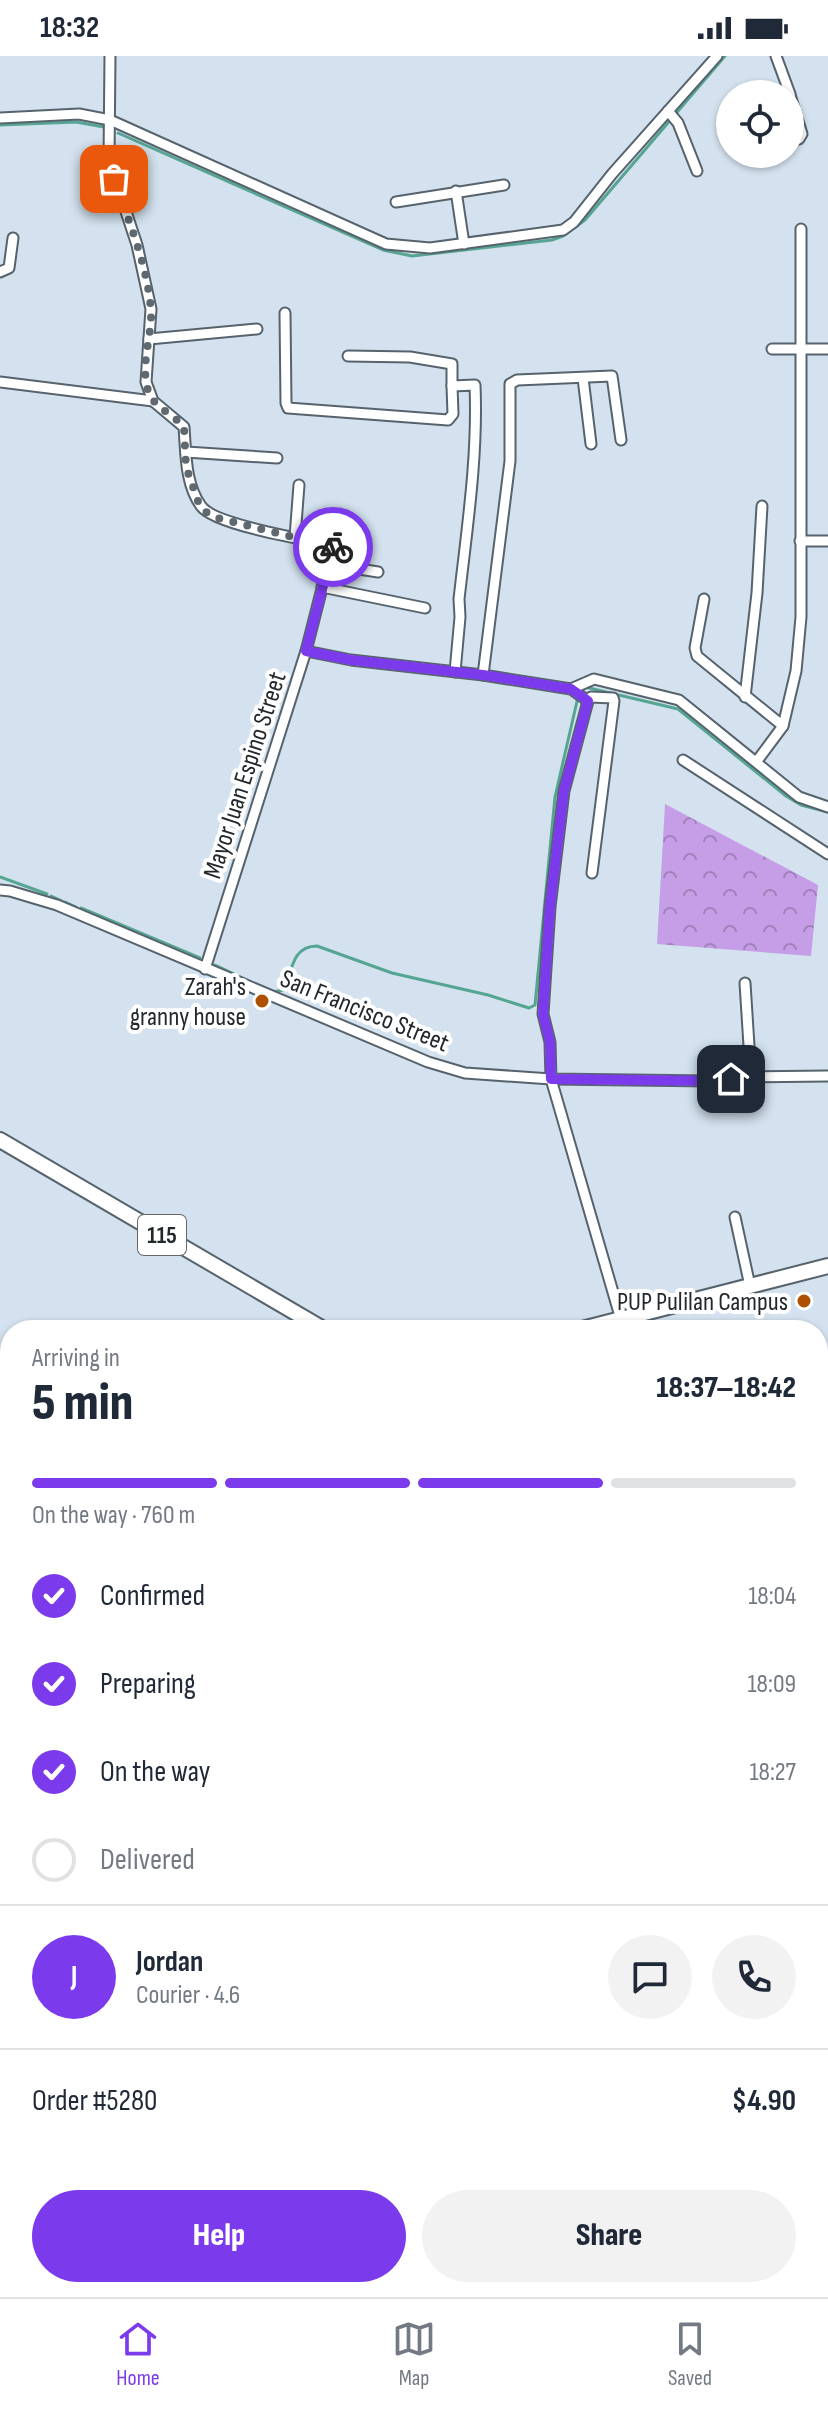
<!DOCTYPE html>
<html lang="en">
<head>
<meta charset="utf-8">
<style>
	body { margin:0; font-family:"Sofia Sans Condensed",sans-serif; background:#f2f2f3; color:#1f2937; height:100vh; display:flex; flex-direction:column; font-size:30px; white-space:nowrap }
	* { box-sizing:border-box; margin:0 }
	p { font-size:26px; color:#747a83 }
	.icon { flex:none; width:44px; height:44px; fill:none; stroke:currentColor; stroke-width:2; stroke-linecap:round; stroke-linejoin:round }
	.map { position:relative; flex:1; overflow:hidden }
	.side { position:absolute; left:0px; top:1264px; width:828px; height:978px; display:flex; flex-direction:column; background:#fff; border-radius:32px 32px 0 0; box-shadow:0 2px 6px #0004 }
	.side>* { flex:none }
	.tools { position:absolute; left:716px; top:24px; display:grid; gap:16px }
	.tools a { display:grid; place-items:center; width:88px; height:88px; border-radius:50%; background:#fff; box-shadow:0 2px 6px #0004; font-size:40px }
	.pin { position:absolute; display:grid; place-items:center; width:68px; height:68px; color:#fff; margin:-34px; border-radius:16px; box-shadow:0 4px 12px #0006 }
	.courier { position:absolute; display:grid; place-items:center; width:80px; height:80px; margin:-40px; border:6px solid #7c3aed; border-radius:50%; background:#fff; color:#222; box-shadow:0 2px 10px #0007 }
	.headline em { font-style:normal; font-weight:800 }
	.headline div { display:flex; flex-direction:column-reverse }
	.headline { display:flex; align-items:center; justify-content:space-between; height:136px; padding:0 32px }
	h1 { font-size:52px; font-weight:800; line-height:60px }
	.bar { display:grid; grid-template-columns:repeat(4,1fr); gap:12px 8px; align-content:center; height:96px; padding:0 32px }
	.bar i { height:10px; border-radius:6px; background:#e0e1e3 }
	.bar .current { background:#7c3aed }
	.bar p { grid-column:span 4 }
	.line { display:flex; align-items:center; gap:20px; padding:0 32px; border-top:2px solid #e0e1e3 }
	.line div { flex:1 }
	.round { display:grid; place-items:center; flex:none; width:84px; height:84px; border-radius:42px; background:#f2f2f3 }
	ol { padding:0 32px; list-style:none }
	li { display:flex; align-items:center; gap:24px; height:88px }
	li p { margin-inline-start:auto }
	li .icon { padding:8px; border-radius:50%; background:#7c3aed; color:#fff; stroke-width:4 }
	li:last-child { color:#747a83 }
	li i { width:44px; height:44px; border:4px solid #e0e1e3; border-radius:50% }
	.primary-button { display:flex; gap:16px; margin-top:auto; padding:16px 32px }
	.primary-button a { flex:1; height:92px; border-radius:48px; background:#7c3aed; color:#fff; font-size:32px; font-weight:800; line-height:92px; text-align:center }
	.primary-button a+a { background:#f2f2f3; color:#1f2937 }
	.status { display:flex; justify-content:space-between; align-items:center; height:56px; padding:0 40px; background:#fff; direction:ltr }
	.status svg { height:22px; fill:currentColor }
	.menu { display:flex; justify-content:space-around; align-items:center; height:112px; border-top:2px solid #e0e1e3; background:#fff; font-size:22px; color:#747a83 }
	.menu a { display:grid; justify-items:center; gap:4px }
	.menu .current { color:#7c3aed }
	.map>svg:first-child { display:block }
</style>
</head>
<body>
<div class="status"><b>18:32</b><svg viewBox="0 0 49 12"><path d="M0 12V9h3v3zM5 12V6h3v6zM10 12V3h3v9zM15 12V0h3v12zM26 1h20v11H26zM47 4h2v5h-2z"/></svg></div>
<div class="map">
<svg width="828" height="2241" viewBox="0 0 828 2241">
	<defs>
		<pattern id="forest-crowns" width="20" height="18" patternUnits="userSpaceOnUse" patternTransform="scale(2)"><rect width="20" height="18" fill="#c69ee7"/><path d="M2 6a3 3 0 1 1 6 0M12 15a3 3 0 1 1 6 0" fill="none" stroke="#a081bb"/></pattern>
	</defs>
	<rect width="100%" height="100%" fill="#d3e2ee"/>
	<polygon fill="url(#forest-crowns)" points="665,748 818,829 811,900 657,888"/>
	<g fill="#6bdbbe" stroke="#55a592" stroke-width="2">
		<polygon points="818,1554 828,1560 828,1756 818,1755"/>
		<polygon points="10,1813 10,1988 0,1991 0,1816"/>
	</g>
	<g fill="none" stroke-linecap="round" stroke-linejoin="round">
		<g stroke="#55a592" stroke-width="3">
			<polyline points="0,69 76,66 104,71"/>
			<polyline points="118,77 383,194 412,200 552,184 563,180 585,164 725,0"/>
			<polyline points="585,631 678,653 786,740 801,749 828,756"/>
			<polyline points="0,821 47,838"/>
			<polyline points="51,840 62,845"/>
			<polyline points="65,846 76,851"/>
			<polyline points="81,852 200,902"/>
			<polyline points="215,909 251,926"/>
			<path d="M273,936L283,934L286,930C292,911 294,890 317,890L392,917L488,939L529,952L535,949L555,741L578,641"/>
		</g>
		<g stroke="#56636d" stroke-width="13">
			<g id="minor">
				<path d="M110,0L109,104L137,189L151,253L146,326L153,345L184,371C186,397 185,428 201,450C214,469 307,484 333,489L306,595L205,913"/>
				<polyline points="776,0 790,38"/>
				<polyline points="790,39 802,78 799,83 790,85"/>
				<polyline points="668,55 678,67 697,115"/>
				<polyline points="0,62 79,58 110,64 386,188 430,192 563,174 574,166 612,118 717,0"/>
				<polyline points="456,135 464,188"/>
				<polyline points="396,146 504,129"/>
				<polyline points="0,216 9,212 13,182"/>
				<polyline points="285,257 286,347 288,352 448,364 453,358 452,330"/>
				<polyline points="149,283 257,273"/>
				<polyline points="772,293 828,293"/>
				<path d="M348,300L410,301L452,308V330L475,329C478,401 467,472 459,543L460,561L455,616"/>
				<polyline points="583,322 591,388"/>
				<polyline points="0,326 153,345"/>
				<polyline points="186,396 277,402"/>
				<polyline points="295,481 299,429"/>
				<polyline points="800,485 828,485"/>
				<polyline points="328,508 378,516"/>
				<polyline points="322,531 425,552"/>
				<polyline points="704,543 695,592 697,600 783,670"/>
				<polyline points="306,595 351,604 483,619 571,633 588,645"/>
				<polyline points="483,619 510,405 510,328 517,324 612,320 621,384"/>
				<polyline points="571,633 594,623 679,644 799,741 828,751"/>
				<polyline points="745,641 757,537 762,450"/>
				<polyline points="683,704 828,798"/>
				<polyline points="757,705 783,670 796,615 801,561 801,173"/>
				<polyline points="592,817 614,645 613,642 591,641 588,645 564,735 550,851 543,958 550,986 551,1023 624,1274"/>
				<polyline points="0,834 10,835 57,849 428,1006 465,1017 551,1023 711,1025 751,1021 828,1020"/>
				<polyline points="745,927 751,1021"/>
				<polyline points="735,1161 750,1230"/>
				<polyline points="0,1337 10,1337"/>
				<polyline points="0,1500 10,1501"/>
				<polyline points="0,1701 10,1702"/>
				<polyline points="818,2078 828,2076"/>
			</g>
		</g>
		<g stroke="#56636d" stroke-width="15">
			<g id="tertiary">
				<polyline points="818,1380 828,1376"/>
				<polyline points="0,1578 10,1576"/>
				<polyline points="818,2135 828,2134"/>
				<polyline points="0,2138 10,2139"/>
			</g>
		</g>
		<g stroke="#56636d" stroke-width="18">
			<g id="primary">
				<polyline points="0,1084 325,1274"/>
				<polyline points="578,1274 828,1210"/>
			</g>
		</g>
		<use href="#minor" stroke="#fff" stroke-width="9"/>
		<use href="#tertiary" stroke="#fff" stroke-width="11"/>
		<use href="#primary" stroke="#fff" stroke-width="14"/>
	</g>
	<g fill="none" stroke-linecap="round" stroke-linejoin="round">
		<path stroke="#606970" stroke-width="8" stroke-dasharray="0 14.4" d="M114,123C129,166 148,210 151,256C152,282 139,311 149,337C154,351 174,359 184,371L186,411L199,448L206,456L217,462L333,491"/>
		<polyline stroke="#7c3aed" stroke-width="10" points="333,491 306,595 351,604 483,619 571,633 588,645 564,735 550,851 543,958 550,986 551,1023 711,1025 731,1023"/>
	</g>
	<g fill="#ae5000" stroke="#fff" stroke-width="3">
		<circle cx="262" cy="945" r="8"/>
		<circle cx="804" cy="1245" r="8"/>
	</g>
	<g text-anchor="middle" stroke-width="8" stroke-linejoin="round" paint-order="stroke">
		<rect fill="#fff" stroke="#64686b" stroke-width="2" x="138" y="1159" width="48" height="40" rx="6"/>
		<g font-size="24" font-weight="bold" fill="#22282c">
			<text x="162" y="1187">115</text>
		</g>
		<g font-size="26" fill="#22282c" stroke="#fff">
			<text transform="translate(244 719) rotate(-72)" y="9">Mayor Juan Espino Street</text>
			<text transform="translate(365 954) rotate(22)" y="9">San Francisco Street</text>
		</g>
		<g font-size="26" fill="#22282c" stroke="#fff" text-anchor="end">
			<text x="246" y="939">Zarah's<tspan x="246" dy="30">granny house</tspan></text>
			<text x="788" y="1254">PUP Pulilan Campus</text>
		</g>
	</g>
</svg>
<div class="tools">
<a><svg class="icon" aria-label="locate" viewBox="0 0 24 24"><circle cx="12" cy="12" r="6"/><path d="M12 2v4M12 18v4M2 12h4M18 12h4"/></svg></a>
</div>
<div class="pin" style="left:114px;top:123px;background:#ea580c"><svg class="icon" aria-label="bag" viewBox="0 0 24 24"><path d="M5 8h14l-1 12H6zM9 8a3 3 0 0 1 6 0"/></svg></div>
<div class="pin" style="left:731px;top:1023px;background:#1f2937"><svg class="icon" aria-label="home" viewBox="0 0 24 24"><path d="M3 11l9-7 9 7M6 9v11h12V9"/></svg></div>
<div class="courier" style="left:333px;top:491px"><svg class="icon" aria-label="bike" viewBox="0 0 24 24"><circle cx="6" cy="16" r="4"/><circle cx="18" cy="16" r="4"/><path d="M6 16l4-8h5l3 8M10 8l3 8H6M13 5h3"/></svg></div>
<section class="side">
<div class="headline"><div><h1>5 min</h1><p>Arriving in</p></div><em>18:37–18:42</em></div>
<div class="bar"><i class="current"></i><i class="current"></i><i class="current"></i><i></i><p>On the way · 760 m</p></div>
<ol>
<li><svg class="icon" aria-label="check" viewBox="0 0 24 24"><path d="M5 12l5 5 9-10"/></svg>Confirmed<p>18:04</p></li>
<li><svg class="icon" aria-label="check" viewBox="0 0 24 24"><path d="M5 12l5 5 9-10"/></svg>Preparing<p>18:09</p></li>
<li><svg class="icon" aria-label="check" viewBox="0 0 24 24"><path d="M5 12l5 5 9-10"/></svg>On the way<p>18:27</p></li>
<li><i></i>Delivered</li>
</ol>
<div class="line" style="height:144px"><b class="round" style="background:#7c3aed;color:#fff">J</b><div><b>Jordan</b><p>Courier · 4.6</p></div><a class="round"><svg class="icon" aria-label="chat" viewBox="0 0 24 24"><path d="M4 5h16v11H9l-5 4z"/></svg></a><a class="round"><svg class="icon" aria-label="phone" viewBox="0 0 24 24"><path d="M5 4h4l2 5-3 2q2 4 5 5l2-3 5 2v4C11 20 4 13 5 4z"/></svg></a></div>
<div class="line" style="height:104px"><div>Order #5280</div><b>$4.90</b></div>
<div class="primary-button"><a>Help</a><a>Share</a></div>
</section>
</div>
<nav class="menu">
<a class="current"><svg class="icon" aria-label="home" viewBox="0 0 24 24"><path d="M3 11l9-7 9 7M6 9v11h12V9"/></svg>Home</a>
<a><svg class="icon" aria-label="map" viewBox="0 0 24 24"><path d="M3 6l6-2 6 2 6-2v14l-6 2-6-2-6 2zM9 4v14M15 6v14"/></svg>Map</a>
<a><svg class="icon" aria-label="saved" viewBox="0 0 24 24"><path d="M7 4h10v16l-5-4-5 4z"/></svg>Saved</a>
</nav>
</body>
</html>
